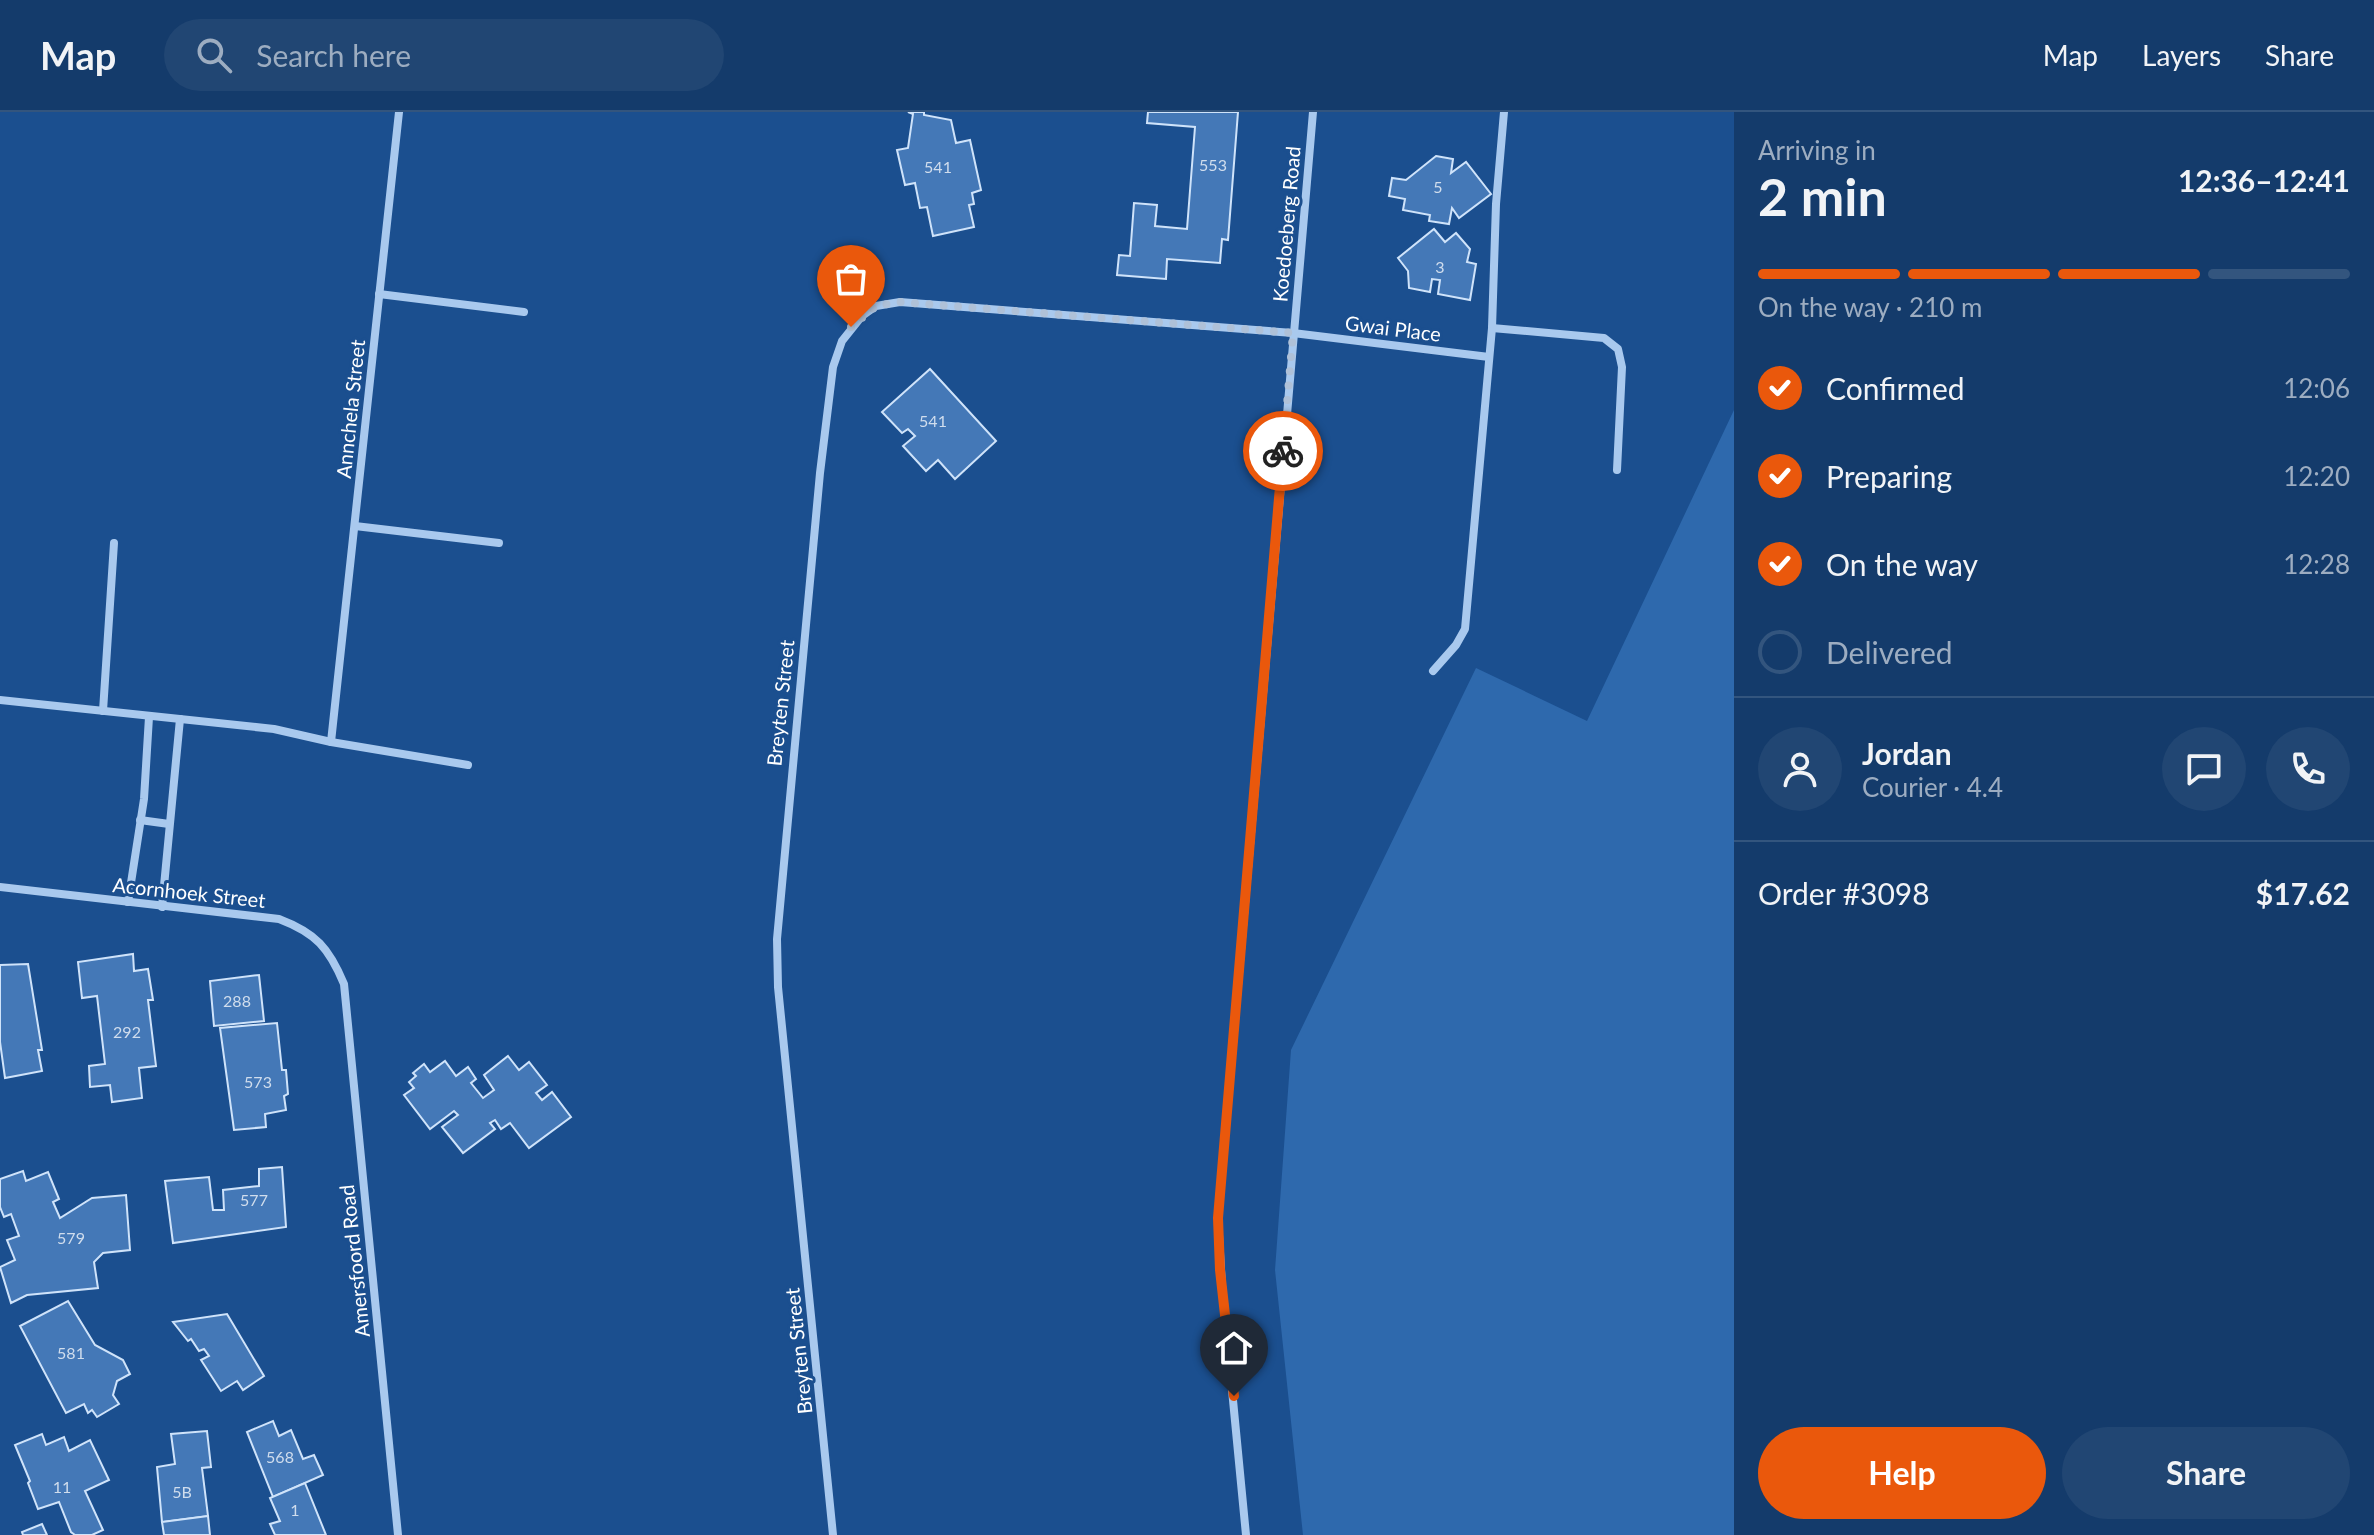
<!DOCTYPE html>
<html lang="en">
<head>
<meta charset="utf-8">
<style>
	body { margin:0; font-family:Lato,sans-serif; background:#214673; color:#f1f3f6; height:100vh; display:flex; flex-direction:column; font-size:30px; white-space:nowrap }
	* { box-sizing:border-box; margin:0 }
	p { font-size:26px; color:#9dadc1 }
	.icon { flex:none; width:44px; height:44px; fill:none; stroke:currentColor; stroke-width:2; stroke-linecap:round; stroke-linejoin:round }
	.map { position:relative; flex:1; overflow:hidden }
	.sheet { display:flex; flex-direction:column; background:#143b6b; width:640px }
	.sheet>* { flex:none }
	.pin { position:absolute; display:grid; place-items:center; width:68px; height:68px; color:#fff; margin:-82px -34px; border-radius:50% 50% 50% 0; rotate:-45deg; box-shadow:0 0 8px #0007 }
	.pin .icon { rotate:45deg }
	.courier { position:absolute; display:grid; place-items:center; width:80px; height:80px; margin:-40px; border:6px solid #ea580c; border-radius:50%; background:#fff; color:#222; box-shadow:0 2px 10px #0007 }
	.overview em { font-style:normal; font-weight:700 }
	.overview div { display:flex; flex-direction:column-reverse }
	.overview { display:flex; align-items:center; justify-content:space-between; height:136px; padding:0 24px }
	h1 { font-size:52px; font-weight:700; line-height:60px }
	.bar { display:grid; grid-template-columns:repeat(4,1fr); gap:12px 8px; align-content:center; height:96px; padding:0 24px }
	.bar i { height:10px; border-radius:6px; background:#33557e }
	.bar .current { background:#ea580c }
	.bar p { grid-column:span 4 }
	.line { display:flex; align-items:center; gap:20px; padding:0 24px; border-top:2px solid #33557e }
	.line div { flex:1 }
	.round { display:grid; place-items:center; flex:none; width:84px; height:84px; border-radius:42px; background:#214673 }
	ol { padding:0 24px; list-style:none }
	li { display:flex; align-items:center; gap:24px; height:88px }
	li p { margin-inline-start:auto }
	li .icon { padding:8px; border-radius:50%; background:#ea580c; color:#fff; stroke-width:4 }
	li:last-child { color:#9dadc1 }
	li i { width:44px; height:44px; border:4px solid #33557e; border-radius:50% }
	.cta { display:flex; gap:16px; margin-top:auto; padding:16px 24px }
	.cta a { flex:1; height:92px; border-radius:48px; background:#ea580c; color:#fff; font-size:32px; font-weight:700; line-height:92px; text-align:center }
	.cta a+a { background:#214673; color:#f1f3f6 }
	header { display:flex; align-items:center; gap:48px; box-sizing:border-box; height:112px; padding:0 40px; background:#143b6b; border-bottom:2px solid #33557e }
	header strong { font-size:38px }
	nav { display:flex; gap:44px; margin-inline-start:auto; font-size:28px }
	.search { width:560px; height:72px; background:#214673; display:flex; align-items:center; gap:20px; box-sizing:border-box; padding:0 28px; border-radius:44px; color:#9dadc1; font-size:30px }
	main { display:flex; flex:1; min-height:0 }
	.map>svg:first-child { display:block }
</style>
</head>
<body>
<header>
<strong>Map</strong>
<div class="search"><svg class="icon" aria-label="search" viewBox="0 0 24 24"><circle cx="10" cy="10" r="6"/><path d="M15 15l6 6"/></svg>Search here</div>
<nav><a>Map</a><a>Layers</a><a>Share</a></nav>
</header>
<main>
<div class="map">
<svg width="1734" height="1423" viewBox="0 0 1734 1423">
	<rect width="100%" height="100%" fill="#1b4f8f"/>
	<polygon fill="#2e69ad" points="1734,298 1734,1423 1303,1423 1275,1158 1291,938 1476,556 1587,609"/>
	<g fill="#4478b7" stroke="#cfe3fa" stroke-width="2">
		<polygon points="908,0 924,0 924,3 951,8 956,31 970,28 981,78 972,81 974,92 969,93 974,115 933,124 927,95 920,96 915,71 905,73 897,38 908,36 913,2"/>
		<polygon points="1148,0 1238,0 1228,128 1222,127 1220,151 1167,147 1166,167 1117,163 1119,143 1130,144 1134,91 1157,93 1155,114 1187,117 1195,15 1147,11"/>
		<polygon points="1436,44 1453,47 1451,61 1466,50 1491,82 1459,106 1452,96 1449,112 1429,109 1430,103 1403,98 1405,87 1389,84 1392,66 1406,68"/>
		<polygon points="1434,117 1445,130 1456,121 1470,137 1467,150 1476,152 1470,188 1438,182 1440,168 1432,167 1430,180 1409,176 1408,159 1398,146"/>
		<polygon points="930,257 996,329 955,367 938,348 926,359 903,334 915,324 908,317 902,321 882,300"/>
		<polygon points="133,842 134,859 148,857 153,888 148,888 156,954 139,956 142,986 112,990 110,973 90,975 89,954 105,952 97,884 82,886 78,850"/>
		<polygon points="28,852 42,938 38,938 42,959 5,966 0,930 0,853"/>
		<polygon points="259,863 264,909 214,914 210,869"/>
		<polygon points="277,911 282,958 286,958 288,982 284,984 286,998 265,1002 266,1015 234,1018 220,916"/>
		<polygon points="508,944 519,958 529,950 547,973 536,981 542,988 552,980 571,1005 529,1036 510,1011 501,1017 495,1008 490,1011 495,1017 463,1041 442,1015 458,1003 454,999 430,1017 404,983 414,976 409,970 416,964 413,961 424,952 430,960 445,949 456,964 468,955 476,967 471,971 483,986 494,978 484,963"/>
		<polygon points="282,1055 286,1115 173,1131 165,1069 209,1065 213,1098 224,1098 223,1078 259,1074 259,1057"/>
		<polygon points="23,1059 26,1069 48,1060 59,1087 53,1090 60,1106 92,1086 126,1083 130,1138 103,1141 94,1150 98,1176 27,1183 11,1191 0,1155 15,1148 7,1128 19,1124 11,1102 4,1105 0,1095 0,1067"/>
		<polygon points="68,1189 95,1233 123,1248 130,1262 117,1269 113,1283 119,1292 97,1305 92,1298 88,1301 84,1292 66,1301 20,1214"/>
		<polygon points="227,1202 264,1264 243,1278 237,1269 221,1279 201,1248 209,1244 204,1237 199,1239 191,1227 188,1229 173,1210"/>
		<polygon points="273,1309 279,1324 291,1318 303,1347 314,1343 323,1363 273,1385 247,1320"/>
		<polygon points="207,1319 211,1355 202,1356 208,1404 162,1410 157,1355 175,1352 171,1322"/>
		<polygon points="42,1322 46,1333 64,1325 69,1339 90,1328 109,1368 85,1379 103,1418 92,1423 75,1423 71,1420 59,1390 38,1397 28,1371 30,1369 15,1333"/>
		<polygon points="305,1371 326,1423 275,1423 270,1412 280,1409 270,1386"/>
		<polygon points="208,1404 210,1423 164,1423 162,1410"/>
		<polygon points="42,1412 47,1423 23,1423 22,1420"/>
	</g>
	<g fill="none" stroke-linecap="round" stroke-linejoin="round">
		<g stroke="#a9c9ee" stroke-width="8">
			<polyline points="379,182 524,200"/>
			<polyline points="1492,216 1604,226 1618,237 1622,255 1617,358"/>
			<polyline points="355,414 499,431"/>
			<polyline points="1433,559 1456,533 1465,517 1492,216 1496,92 1504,0"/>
			<polyline points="0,588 274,617 331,630 468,653"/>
			<polyline points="103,599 114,431"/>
			<polyline points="331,630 399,0"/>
			<polyline points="140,708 169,712"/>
			<path d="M0,775L279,807C316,821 329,836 344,872L398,1423"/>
			<polyline points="128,790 144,687 149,605"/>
			<polyline points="162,795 180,607"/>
			<polyline points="833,1423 778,875 777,827 820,361 833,255 842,229 862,204 876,194 900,190 1293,221 1489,245"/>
			<polyline points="1246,1423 1222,1174 1218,1106 1313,0"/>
		</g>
	</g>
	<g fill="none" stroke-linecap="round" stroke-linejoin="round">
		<polyline stroke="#afc1d8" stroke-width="8" stroke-dasharray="0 14.4" points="851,215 876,194 900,190 1293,221 1283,339"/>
		<polyline stroke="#ea580c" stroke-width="10" points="1234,1284 1220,1158 1218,1106 1283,339"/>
	</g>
	<g text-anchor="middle" stroke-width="6" stroke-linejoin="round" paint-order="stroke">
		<g font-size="16" fill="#d0dded">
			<text x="1213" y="59">553</text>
			<text x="938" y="61">541</text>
			<text x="1438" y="81">5</text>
			<text x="1440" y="161">3</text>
			<text x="933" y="315">541</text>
			<text x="237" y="895">288</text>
			<text x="127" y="926">292</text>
			<text x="258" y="976">573</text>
			<text x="254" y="1094">577</text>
			<text x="71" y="1132">579</text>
			<text x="71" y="1247">581</text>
			<text x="280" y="1351">568</text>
			<text x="62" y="1381">11</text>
			<text x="182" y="1386">5B</text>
			<text x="295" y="1404">1</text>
		</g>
		<g font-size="20" fill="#fff" stroke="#1b4f8f">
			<text transform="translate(1287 112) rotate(-85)" y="7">Koedoeberg Road</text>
			<text transform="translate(1393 217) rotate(7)" y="7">Gwai Place</text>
			<text transform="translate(351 297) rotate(-84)" y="7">Annchela Street</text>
			<text transform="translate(781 591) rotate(-84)" y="7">Breyten Street</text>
			<text transform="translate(189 781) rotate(6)" y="7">Acornhoek Street</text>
			<text transform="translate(355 1149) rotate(-96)" y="7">Amersfoord Road</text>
			<text transform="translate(799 1239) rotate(-96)" y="7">Breyten Street</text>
		</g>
	</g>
</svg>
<div class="pin" style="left:851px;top:215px;background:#ea580c"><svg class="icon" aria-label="bag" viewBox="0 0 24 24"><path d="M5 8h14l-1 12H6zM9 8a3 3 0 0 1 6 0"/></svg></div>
<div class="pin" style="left:1234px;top:1284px;background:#1f2937"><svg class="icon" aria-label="home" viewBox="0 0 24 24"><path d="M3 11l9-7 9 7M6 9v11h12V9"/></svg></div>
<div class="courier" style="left:1283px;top:339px"><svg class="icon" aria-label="bike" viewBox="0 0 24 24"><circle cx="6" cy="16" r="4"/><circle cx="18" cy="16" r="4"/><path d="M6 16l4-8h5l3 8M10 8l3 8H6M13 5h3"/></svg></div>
</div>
<section class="sheet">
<div class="overview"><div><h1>2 min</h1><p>Arriving in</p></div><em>12:36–12:41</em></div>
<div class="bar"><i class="current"></i><i class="current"></i><i class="current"></i><i></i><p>On the way · 210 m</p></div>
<ol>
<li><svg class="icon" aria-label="check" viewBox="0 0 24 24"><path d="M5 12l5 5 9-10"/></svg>Confirmed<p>12:06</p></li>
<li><svg class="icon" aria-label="check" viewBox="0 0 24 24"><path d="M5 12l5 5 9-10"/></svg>Preparing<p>12:20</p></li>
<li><svg class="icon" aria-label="check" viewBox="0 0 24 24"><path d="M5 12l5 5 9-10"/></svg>On the way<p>12:28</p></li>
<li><i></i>Delivered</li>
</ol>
<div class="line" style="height:144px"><a class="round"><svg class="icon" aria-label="person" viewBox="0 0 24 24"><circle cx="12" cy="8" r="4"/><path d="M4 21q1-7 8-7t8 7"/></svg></a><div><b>Jordan</b><p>Courier · 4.4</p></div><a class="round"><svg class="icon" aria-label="chat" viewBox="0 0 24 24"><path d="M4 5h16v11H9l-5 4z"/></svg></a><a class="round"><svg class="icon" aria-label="phone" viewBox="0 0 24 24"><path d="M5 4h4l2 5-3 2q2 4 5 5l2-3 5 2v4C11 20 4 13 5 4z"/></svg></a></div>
<div class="line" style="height:104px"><div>Order #3098</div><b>$17.62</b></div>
<div class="cta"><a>Help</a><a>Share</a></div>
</section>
</main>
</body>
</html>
